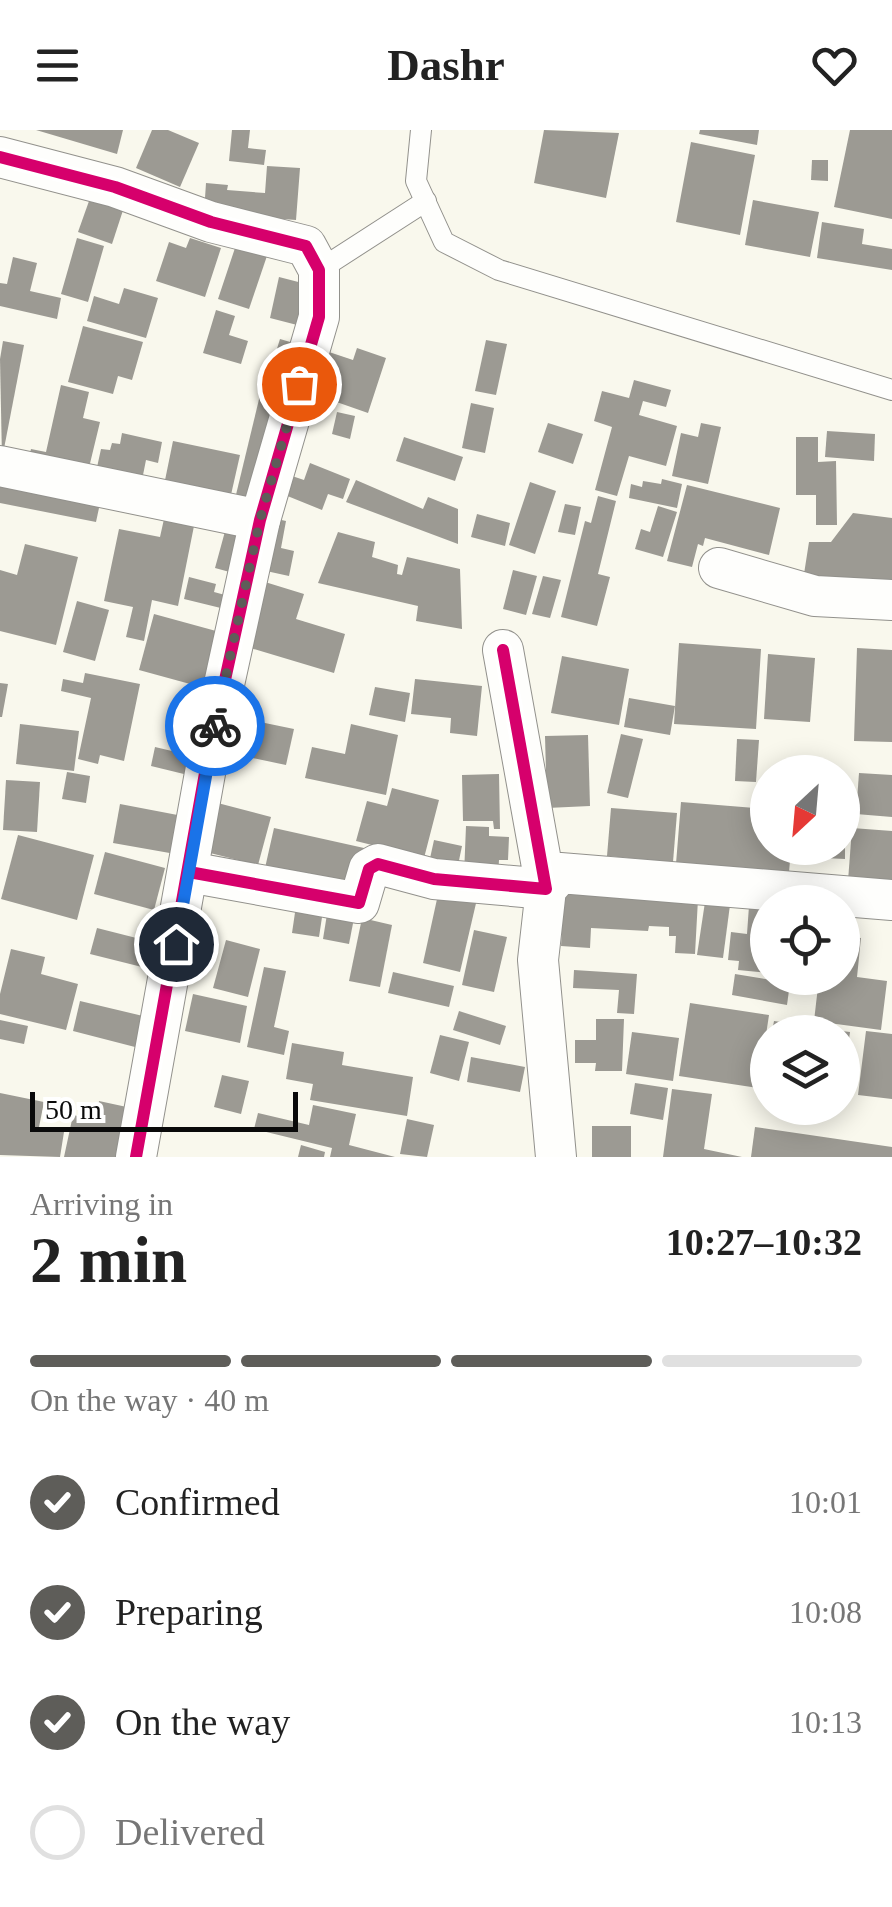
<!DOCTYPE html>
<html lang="en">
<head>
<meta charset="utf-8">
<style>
	body { margin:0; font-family:"Times New Roman",serif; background:#f6f6f6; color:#222; height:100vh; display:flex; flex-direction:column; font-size:38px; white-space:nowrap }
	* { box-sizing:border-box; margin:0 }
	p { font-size:32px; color:#767676 }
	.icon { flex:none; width:55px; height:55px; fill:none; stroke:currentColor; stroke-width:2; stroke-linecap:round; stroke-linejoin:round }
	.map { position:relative; height:1027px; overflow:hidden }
	.panel { display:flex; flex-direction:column; background:#fff; flex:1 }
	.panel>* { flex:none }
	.needle { width:65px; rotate:206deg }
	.controls { position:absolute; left:750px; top:625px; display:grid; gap:20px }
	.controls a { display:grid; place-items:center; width:110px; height:110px; border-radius:50%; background:#fff; box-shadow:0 5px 25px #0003; font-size:50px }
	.scale { position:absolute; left:30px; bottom:25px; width:268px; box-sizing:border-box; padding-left:10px; border:5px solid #0a0a0a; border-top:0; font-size:28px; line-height:35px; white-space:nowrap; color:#0a0a0a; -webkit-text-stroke:8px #fff; paint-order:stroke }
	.pin { position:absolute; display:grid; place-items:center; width:85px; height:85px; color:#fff; margin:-42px; border:5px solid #fff; border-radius:50%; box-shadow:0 2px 10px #0007 }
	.courier { position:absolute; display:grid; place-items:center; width:100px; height:100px; margin:-50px; border:8px solid #1a73e8; border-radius:50%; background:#fff; color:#222; box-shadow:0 2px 12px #0007 }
	.head em { font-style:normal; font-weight:700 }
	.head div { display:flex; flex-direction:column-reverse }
	.head { display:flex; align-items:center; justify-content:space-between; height:170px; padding:0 30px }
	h1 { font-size:65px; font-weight:700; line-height:75px }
	.bar { display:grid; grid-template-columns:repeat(4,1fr); gap:15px 10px; align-content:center; height:120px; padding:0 30px }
	.bar i { height:12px; border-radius:8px; background:#e0e0e0 }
	.bar .on { background:#5e5d59 }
	.bar p { grid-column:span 4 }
	ol { padding:0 30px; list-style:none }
	li { display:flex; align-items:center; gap:30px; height:110px }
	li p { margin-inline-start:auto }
	li .icon { padding:10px; border-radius:50%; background:#5e5d59; color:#fff; stroke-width:4 }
	li:last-child { color:#767676 }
	li i { width:55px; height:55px; border:5px solid #e0e0e0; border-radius:50% }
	header { display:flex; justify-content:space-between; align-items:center; height:130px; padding:0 30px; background:#fff; font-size:45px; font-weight:700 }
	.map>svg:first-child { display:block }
</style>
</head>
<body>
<header><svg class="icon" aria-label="menu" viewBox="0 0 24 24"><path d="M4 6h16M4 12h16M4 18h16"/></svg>Dashr<svg class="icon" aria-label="heart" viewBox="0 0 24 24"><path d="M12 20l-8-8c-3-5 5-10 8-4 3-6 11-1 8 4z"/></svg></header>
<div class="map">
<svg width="892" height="1027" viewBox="0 0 892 1027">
	<rect width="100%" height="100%" fill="#f9f8ed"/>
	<g fill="#9c9a93">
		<polygon points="36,0 123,0 117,24"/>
		<polygon points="152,0 168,0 199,13 180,57 136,38"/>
		<polygon points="232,0 250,0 248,18 266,20 264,35 229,31"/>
		<polygon points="544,0 619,3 606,68 534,53"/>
		<polygon points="700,0 759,0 757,15 699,4"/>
		<polygon points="850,0 892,0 892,89 834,77"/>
		<polygon points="691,12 755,25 740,105 676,92"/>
		<polygon points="812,30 828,30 828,51 811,50"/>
		<polygon points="267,36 300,38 296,90 204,83 206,53 228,55 227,60 265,63"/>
		<polygon points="94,57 127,68 112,114 78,102"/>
		<polygon points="753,70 819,82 810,127 745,115"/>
		<polygon points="822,92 864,99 862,114 892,119 892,140 817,128"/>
		<polygon points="239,106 270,117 249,179 218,169"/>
		<polygon points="77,108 104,116 88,172 61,164"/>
		<polygon points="190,108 221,118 205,167 156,151 169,112 186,118"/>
		<polygon points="13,127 37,133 30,161 61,168 57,189 0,176 0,153 7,154"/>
		<polygon points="279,147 310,155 301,196 270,188"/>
		<polygon points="124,158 158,168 146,208 87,191 94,166 119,174"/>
		<polygon points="216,180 235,186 229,205 248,211 241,234 203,223"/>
		<polygon points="83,196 143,212 132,250 118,246 113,264 68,252"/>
		<polygon points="280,209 297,214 287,246 270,241"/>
		<polygon points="486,210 507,214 496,265 475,261"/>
		<polygon points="3,211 24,215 2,329 0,229"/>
		<polygon points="357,218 386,228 368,283 328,269 326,276 302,267 320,219 353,230"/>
		<polygon points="634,250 671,260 666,277 643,271 639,285 677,296 666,336 629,326 617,366 595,360 612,297 594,291 602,261 629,268"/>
		<polygon points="61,255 89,262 83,288 100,292 86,350 27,335 31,319 46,322"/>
		<polygon points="261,261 285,267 257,379 234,373"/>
		<polygon points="471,273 494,278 485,323 462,318"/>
		<polygon points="337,282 355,286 350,309 332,304"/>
		<polygon points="548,293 583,304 573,334 538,322"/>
		<polygon points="701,293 721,297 708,354 672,346 681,303 698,307"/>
		<polygon points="827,301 875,304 874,331 825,327"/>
		<polygon points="122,303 162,312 158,333 146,330 140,360 94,351 101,319 110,320 112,313 120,314"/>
		<polygon points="404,307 463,327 455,351 396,331"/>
		<polygon points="796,307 818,307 818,332 836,331 837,395 816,395 816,365 796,365"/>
		<polygon points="173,311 240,325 228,378 162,365"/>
		<polygon points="310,333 350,349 343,369 328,364 322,380 285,365 292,346 304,350"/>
		<polygon points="0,343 102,364 96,392 0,373"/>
		<polygon points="662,349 682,354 677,378 629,368 631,354 642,357 643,351 661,354"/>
		<polygon points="356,350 423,379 428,367 458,379 458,414 346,372"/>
		<polygon points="530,352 556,361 535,424 509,415"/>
		<polygon points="687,355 780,378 769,425 705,408 703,416 698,414 692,437 667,431"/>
		<polygon points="598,366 616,371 598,444 610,447 597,496 561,487 585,391 591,393"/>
		<polygon points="565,374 581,377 575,405 558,402"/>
		<polygon points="658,376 677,382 663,427 635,419 641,399 650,402"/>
		<polygon points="853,383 892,388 892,455 804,444 809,412 831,412"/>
		<polygon points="477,384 510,393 505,416 471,407"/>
		<polygon points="268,387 286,391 281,418 294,421 289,446 257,439"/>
		<polygon points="164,389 194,396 178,476 152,470 144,511 126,507 133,477 104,471 119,399 160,407"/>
		<polygon points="227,394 248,399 237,444 215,438"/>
		<polygon points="338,402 375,412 372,427 398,435 397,444 402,445 407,427 460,439 462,499 416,491 418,476 318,453"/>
		<polygon points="25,414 78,427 56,515 0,501 0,440 17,445"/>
		<polygon points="513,440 537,446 526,485 503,479"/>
		<polygon points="543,446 561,450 550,488 532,484"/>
		<polygon points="189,447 216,454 214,462 236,468 233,481 184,469"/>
		<polygon points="265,452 304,464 296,489 345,504 334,543 247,517"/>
		<polygon points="77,471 109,480 95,531 63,522"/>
		<polygon points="154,484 227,504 212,560 139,540"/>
		<polygon points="679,513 761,519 756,599 674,594"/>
		<polygon points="857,518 892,520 892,612 854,611"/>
		<polygon points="768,524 815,528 810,592 764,589"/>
		<polygon points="562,526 629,539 619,595 551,583"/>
		<polygon points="85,543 140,554 124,631 100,625 98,634 78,629 91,568 61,561 63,549 83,553"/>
		<polygon points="415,549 482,556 477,606 450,603 451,588 411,584"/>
		<polygon points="0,553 8,554 2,587 0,587"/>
		<polygon points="375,557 410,563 405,592 369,585"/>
		<polygon points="629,568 675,576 670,605 624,597"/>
		<polygon points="241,588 294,599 286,635 233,624"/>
		<polygon points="20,594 79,601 74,641 16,634"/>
		<polygon points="351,594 398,605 386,665 305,648 312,617 345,624"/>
		<polygon points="621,604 643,609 628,668 607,663"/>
		<polygon points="588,605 590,676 547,678 545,606"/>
		<polygon points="737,609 759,610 756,652 735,651"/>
		<polygon points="155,617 193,626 188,645 151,636"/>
		<polygon points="67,642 90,646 86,673 62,669"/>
		<polygon points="859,643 892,645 892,687 856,684"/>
		<polygon points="499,644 500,699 494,699 493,691 463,691 462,645"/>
		<polygon points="6,650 40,652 37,702 3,700"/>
		<polygon points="392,658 439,670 424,728 356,711 367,671 387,676"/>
		<polygon points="842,665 848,665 846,713 842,713"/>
		<polygon points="210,671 271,687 258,735 198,720"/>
		<polygon points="681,672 768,679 768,718 791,718 788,755 675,746"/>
		<polygon points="120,674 188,687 181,725 113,713"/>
		<polygon points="611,678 677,683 673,732 607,726"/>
		<polygon points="466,696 489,697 489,706 509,707 508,730 499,730 498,746 464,745"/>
		<polygon points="274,698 364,718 355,758 265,738"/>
		<polygon points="852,698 892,701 892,755 848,751"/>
		<polygon points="18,705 94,725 77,790 1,769"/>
		<polygon points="434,710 462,716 457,740 429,733"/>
		<polygon points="802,718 845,718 845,729 802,727"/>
		<polygon points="105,722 165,738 154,780 94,764"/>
		<polygon points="439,760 477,769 460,842 423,833"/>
		<polygon points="564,761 698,769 695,824 675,823 676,806 669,806 669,797 649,796 648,801 591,798 590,818 561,816"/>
		<polygon points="297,769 324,774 319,807 292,803"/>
		<polygon points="705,772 730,775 723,828 697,825"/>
		<polygon points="749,776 768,778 768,843 738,840 739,831 728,830 731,802 747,804"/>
		<polygon points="328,778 355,783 349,814 323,809"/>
		<polygon points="362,788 392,795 380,857 349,851"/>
		<polygon points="97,798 160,814 154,840 90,824"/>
		<polygon points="474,800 507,807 494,862 462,855"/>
		<polygon points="842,805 861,808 857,847 887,851 881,900 814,891 819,848 842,848"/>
		<polygon points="226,810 260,819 248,867 213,858"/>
		<polygon points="11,819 45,827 41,844 78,854 66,900 0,884 0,864"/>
		<polygon points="264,837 286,841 274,897 289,901 284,925 247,917"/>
		<polygon points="574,840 637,844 634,884 617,883 619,860 573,858"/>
		<polygon points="393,842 454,856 449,877 388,863"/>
		<polygon points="735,844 790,853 787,875 732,865"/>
		<polygon points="193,864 247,876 240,913 185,901"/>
		<polygon points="80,871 143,886 135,917 73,901"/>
		<polygon points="690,873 769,885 758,958 679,946"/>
		<polygon points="459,881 506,896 500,915 453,900"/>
		<polygon points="596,889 624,889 622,941 595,941 596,933 575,933 575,910 596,910"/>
		<polygon points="0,890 28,896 24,914 0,909"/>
		<polygon points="774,891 839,900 839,902 772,902"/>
		<polygon points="842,901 850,902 845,938 842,938"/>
		<polygon points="866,901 892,904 892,969 858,965"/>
		<polygon points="632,902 679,908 673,951 626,944"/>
		<polygon points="440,905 469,912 459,951 430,943"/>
		<polygon points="292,913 344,922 342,935 413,947 407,986 310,970 313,954 286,949"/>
		<polygon points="471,927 525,937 520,962 467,952"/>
		<polygon points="222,945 249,951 241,984 214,977"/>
		<polygon points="635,953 668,958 663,990 630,984"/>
		<polygon points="672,959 712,964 704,1019 742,1027 663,1027"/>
		<polygon points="0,963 44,972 39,997 64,1002 60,1027 0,1025"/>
		<polygon points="99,971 136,979 126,1027 64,1027 73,985 96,989"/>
		<polygon points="313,975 356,984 349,1015 395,1027 330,1027 332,1018 254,999 258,983 309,995"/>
		<polygon points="407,989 434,995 427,1027 400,1024"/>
		<rect x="592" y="996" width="39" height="31"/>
		<polygon points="755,997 892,1017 892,1027 751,1027"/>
		<polygon points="301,1015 325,1022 324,1027 298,1027"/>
	</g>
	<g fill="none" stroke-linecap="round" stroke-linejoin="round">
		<g stroke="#92918c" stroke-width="22">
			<g id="lane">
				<polyline points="421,0 416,51 444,112 499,140 892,260"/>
				<polyline points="319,140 426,71"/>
			</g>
		</g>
		<g stroke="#92918c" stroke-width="42">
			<g id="street">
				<polyline points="0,27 115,57 211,92 306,116 319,140 319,187 260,390 207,632 136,1027"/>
				<polyline points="0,336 260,390"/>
				<polyline points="719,438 815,466 892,470"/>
				<polyline points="189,742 359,773 369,739 378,734 434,749 546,759 503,520"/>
				<polyline points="556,1027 538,830 546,759 560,743 892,770"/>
			</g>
		</g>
		<use href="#lane" stroke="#fefefc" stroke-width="20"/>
		<use href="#street" stroke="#fefefc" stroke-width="40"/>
		<g stroke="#fff" stroke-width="19">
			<g id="cycleway">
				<polyline points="0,27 115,57 211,92 306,116 319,140 319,187 260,390 207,632 136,1027"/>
				<polyline points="189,742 359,773 369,739 378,734 434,749 546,759 503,520"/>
			</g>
		</g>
		<use href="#cycleway" stroke="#d6006c" stroke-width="12"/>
	</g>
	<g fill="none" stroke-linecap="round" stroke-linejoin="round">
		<polyline stroke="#5e5d59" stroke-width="10" stroke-dasharray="0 18" points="215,596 260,390 299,254"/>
		<polyline stroke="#1a73e8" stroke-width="12" points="176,814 215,596"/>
	</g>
</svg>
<div class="controls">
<a><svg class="needle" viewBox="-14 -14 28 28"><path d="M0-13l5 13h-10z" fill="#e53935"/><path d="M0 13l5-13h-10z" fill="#767676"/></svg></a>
<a><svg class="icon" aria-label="locate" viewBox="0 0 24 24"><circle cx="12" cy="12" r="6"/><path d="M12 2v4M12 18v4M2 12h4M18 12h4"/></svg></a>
<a><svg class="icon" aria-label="layers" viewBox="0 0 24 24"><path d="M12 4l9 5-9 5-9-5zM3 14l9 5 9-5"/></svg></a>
</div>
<div class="scale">50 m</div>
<div class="pin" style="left:299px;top:254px;background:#ea580c"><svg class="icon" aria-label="bag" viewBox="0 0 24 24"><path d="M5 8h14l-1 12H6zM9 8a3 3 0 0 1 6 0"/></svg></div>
<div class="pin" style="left:176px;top:814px;background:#1f2937"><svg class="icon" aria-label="home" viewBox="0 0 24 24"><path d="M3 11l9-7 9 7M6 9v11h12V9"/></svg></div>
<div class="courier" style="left:215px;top:596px"><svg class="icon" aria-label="bike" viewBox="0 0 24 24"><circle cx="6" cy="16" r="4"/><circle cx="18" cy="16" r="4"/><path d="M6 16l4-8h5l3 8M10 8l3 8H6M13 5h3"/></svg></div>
</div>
<section class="panel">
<div class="head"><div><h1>2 min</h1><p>Arriving in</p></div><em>10:27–10:32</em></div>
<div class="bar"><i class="on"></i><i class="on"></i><i class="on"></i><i></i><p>On the way · 40 m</p></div>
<ol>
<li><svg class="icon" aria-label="check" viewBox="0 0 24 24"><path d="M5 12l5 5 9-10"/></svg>Confirmed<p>10:01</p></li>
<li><svg class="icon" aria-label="check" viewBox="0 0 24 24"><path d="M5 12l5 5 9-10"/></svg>Preparing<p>10:08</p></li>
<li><svg class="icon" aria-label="check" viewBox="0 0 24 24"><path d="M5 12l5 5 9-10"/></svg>On the way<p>10:13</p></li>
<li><i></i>Delivered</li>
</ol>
</section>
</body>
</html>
